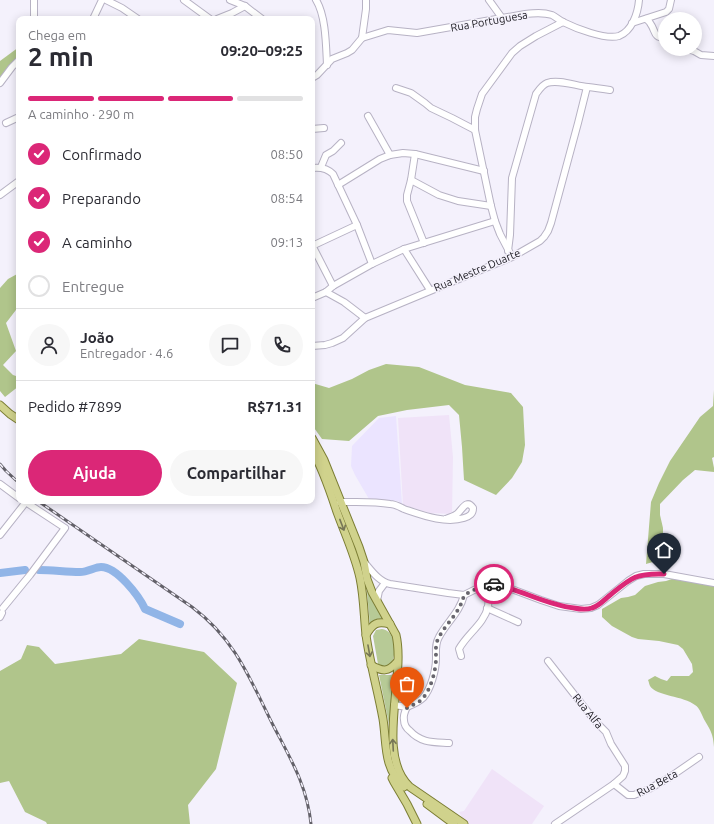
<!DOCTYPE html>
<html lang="pt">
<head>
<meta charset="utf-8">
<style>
	body { margin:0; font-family:Ubuntu,sans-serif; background:#f7f7f7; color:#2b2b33; height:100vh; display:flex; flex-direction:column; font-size:15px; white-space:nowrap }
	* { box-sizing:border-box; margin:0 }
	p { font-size:13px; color:#7c7c81 }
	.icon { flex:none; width:22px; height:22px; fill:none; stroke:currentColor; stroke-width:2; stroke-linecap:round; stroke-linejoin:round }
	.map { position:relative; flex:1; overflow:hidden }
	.side { position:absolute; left:16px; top:16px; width:299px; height:488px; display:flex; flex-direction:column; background:#fff; border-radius:8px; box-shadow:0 2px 10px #0003 }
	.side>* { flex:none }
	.buttons { position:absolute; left:658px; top:12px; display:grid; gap:8px }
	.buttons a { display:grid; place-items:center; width:44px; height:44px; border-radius:50%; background:#fff; box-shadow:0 2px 10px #0003; font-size:20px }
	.pin { position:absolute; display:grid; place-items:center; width:34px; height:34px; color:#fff; margin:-41px -17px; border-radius:50% 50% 50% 0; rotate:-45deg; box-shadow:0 0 4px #0007 }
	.pin .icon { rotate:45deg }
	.courier { position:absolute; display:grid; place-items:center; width:40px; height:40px; margin:-20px; border:3px solid #db2777; border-radius:50%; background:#fff; color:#222; box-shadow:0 1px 5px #0007 }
	.summary em { font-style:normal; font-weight:600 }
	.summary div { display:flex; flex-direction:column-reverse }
	.summary { display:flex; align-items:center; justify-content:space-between; height:68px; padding:0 12px }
	h1 { font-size:26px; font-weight:600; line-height:30px }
	.bar { display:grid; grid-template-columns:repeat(4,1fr); gap:6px 4px; align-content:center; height:48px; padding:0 12px }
	.bar i { height:5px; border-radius:3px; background:#e1e1e2 }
	.bar .selected { background:#db2777 }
	.bar p { grid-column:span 4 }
	.line { display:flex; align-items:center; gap:10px; padding:0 12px; border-top:1px solid #e1e1e2 }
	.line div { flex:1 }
	.round { display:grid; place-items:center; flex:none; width:42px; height:42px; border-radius:21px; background:#f7f7f7 }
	ol { padding:0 12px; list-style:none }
	li { display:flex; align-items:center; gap:12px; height:44px }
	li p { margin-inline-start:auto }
	li .icon { padding:4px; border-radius:50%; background:#db2777; color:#fff; stroke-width:4 }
	li:last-child { color:#7c7c81 }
	li i { width:22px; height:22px; border:2px solid #e1e1e2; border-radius:50% }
	.action { display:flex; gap:8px; margin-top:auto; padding:8px 12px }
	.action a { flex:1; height:46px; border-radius:24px; background:#db2777; color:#fff; font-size:16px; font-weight:600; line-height:46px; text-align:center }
	.action a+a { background:#f7f7f7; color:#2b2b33 }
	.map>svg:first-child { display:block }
</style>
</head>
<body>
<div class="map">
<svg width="714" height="824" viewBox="0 0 714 824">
	<rect width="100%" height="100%" fill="#f4f1fc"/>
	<polygon fill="#ebe4ff" points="396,416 402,504 398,501 369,499 355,475 351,466 352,446 379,418"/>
	<g fill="#f0e3f8">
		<polygon points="449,415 453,457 452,514 430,513 403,505 398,418"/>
		<polygon points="492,769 544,806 532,824 469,824 464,821 459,812 464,811"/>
	</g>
	<g fill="#b7ca96">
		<path d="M367,591L384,620C377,617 374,620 370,625Z"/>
		<path d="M382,629C394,631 395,645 394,655C393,658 393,662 391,664C389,666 385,667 382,667L378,664L373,636L376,630Z"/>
		<polygon points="393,674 391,710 390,729 379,675 391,675"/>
	</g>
	<g fill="#b0c58b">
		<polygon points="19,47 19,58 0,78 0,61"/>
		<polygon points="19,273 19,306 6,323 16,351 3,365 13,375 19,377 19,386 5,397 0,391 0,288 8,279"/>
		<polygon points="386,364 419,367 465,385 511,393 523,407 525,445 522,462 512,478 496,495 464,480 462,447 459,415 449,405 407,410 378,416 349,441 322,439 312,425 312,383 329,388 352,379 369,370"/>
		<polygon points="714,390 714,457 712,458 714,468 714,472 695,470 683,480 660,504 660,515 663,528 663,559 646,564 651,502 659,483 670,461 700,417 713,406"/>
		<path d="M672,579L700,582L714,585V747C713,734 711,731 705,721C702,716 700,708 695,705C684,696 656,696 650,686C649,684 649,682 648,680L655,676L661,679L667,681L671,676H689L693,672L692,664L683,649L678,645L659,641L638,639L632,637L612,626L602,617V609L621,598L628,597L635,595L645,586L658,582L666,581Z"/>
		<polygon points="139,639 204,652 237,683 216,769 188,805 190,824 47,824 46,822 25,812 9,781 0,783 0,671 21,659 27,645 39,647 55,664 121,654"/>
	</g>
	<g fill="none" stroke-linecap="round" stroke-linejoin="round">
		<g stroke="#91b5e7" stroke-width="8">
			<path d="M39,570C53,570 66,572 80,572C88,572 95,567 101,567C117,567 139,596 145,609L180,624"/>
			<polyline points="0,573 25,570"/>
		</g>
		<g stroke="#b7b2c4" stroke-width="8">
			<g id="minor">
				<polyline points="106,0 122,8 138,19"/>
				<polyline points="184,0 210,19"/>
				<polyline points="230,0 245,6 262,19"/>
				<path d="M316,0C326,16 326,46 327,65"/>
				<polyline points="489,0 502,18"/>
				<polyline points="34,19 34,0"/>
				<polyline points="93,19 102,0"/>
				<polyline points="217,19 232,13 245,6"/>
				<path d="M646,19C647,20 649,21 650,23C656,31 653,38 665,38"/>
				<polyline points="632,23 666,12 669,9 671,0"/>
				<path d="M362,38L388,30L417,33L525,14C534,13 543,12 552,15C556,17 559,20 563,22C575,28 605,40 619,36C632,31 638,13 639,0"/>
				<polyline points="687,49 694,51 701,55 714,56"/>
				<polyline points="312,78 317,75 332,59 347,53 352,50 362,38 366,9 366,0"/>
				<polyline points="0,83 12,67 19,60"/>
				<polyline points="396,88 411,93 425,103 431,108 452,118 475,130"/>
				<polyline points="368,116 390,155"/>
				<polyline points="6,123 19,117"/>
				<polyline points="312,129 324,128"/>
				<polyline points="415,154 411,180 407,195 407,201 424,243"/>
				<polyline points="321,167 326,155 333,151 341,143"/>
				<path d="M312,168C320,167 327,168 333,174L357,225L372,264"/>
				<polyline points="411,180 439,195 458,201 491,206"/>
				<polyline points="338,185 380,159 390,155 403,153 415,154 484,171"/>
				<polyline points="0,195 19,181"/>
				<polyline points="312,245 333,286"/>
				<polyline points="312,246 357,225"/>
				<polyline points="404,249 430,290"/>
				<path d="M508,251L510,235L512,178L536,94C539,90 542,85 547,83C559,79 576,86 588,87C596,88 603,89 610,90"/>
				<polyline points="512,257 500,234 495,221 491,206 475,130 475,117 477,109 482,94 512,53 520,46 536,36 563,22"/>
				<polyline points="326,292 344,302 365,318"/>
				<polyline points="312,298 326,292 333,286 372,264 404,249 495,221"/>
				<polyline points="312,346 325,345 332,343 343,338 365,318 512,257 540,241 544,237 548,231 551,223 578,123 587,87"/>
				<polyline points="0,484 19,498"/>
				<path d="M340,502C356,502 374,501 390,504C395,504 400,507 404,509C422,515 445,524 464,518C470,516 473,514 473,508C467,499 463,508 458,513C455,516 450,517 446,519"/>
				<polyline points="0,535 26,502"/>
				<path d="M364,562C371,570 379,582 390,584L448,593L464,595L480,587L494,584L509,588L541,600L559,606L581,609L591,608L598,605L628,581L636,576L644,574H664L714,583"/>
				<polyline points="377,601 379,591 385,583"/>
				<polyline points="3,608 30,575 65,528 24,501"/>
				<polyline points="487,608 518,622"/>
				<polyline points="0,617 2,613"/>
				<path d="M461,656L459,649C467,634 484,624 488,607C489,599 489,592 489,584"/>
				<polyline points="548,661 595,721 606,732 611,744 625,766 625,771 623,776 614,784 555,824"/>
				<path d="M394,705L407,707C412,705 419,702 423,698C431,689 436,670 436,658C436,650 435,644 439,637C447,622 460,612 464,595"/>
				<path d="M407,707C405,711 403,716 404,720C404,725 406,728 410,731C421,743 433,742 449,743"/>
				<polyline points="614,784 628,795 634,795 649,789 670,777 699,757"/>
			</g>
		</g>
		<g stroke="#7c7e35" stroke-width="9">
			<g id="major">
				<polyline points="0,405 10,414 19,420"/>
				<path d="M312,438L324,460L359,547L364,562L367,579L372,592L396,635C406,677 375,755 410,787L464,824"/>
				<path d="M312,450C323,469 330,491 337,512C345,534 355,555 360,578C364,597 364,616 366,635C370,664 378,691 383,719C387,744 383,768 404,787"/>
				<path d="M366,635C373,623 377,621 390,624"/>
				<path d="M371,665C383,672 388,672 397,662"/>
				<polyline points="392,778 394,782 407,804 417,824"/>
				<polyline points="427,804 454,824"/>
			</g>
		</g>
		<use href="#minor" stroke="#fff" stroke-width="6"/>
		<use href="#major" stroke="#d0d28c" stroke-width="7"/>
		<g stroke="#636169" stroke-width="3">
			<g id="rail">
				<polyline points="0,464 6,471 19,483"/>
				<path d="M38,501L192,607C235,639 250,679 273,725C290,758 307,785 311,824"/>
			</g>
		</g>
		<use href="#rail" stroke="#f4f1fc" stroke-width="1.5" stroke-dasharray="4.5" stroke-linecap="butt"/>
	</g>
	<defs><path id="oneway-shaft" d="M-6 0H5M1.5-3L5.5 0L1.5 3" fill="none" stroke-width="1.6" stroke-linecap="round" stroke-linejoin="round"/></defs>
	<g stroke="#767656">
		<use href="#oneway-shaft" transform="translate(342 525) rotate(69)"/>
		<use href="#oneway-shaft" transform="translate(369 651) rotate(80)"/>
		<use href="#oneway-shaft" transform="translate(393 745) rotate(-93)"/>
	</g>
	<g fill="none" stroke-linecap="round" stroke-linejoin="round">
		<path stroke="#68666e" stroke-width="4" stroke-dasharray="0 7.2" d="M407,708C412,705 419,703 423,698C431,689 436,670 436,658C436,650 435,644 439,637C447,622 460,613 464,595L480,587L494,584"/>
		<path stroke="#db2777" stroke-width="5" d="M494,584C522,590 546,605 574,608C579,609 586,610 592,608C599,606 604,600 609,596C631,578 635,573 664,574"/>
	</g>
	<g text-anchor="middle" stroke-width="3" stroke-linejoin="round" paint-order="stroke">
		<g font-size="11" fill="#1c1b21" stroke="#f4f1fc">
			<text transform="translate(489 21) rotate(-10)" y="4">Rua Portuguesa</text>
			<text transform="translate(477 270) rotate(-23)" y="4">Rua Mestre Duarte</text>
			<text transform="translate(588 711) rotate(51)" y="4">Rua Alfa</text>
			<text transform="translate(657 783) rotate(-28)" y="4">Rua Beta</text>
		</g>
	</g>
</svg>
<div class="buttons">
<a><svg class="icon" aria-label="locate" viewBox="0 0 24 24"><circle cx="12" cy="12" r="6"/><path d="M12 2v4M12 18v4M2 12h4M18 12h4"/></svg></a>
</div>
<div class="pin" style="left:407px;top:708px;background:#ea580c"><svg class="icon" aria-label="bag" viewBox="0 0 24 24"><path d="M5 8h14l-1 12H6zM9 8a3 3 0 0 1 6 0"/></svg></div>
<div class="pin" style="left:664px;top:574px;background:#1f2937"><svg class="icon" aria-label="home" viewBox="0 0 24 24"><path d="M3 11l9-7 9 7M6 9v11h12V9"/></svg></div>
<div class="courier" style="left:494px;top:584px"><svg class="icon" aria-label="car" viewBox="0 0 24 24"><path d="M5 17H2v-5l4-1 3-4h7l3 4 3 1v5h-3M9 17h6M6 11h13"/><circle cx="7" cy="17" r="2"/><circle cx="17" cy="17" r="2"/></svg></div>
<section class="side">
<div class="summary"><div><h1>2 min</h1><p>Chega em</p></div><em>09:20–09:25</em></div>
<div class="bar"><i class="selected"></i><i class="selected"></i><i class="selected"></i><i></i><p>A caminho · 290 m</p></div>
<ol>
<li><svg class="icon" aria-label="check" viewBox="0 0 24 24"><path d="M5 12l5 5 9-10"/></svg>Confirmado<p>08:50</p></li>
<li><svg class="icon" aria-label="check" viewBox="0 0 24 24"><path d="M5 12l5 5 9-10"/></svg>Preparando<p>08:54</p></li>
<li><svg class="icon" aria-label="check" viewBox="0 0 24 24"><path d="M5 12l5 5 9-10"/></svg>A caminho<p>09:13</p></li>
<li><i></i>Entregue</li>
</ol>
<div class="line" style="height:72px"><a class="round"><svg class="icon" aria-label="person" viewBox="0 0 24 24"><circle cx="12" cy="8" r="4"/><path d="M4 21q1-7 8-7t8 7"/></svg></a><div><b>João</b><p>Entregador · 4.6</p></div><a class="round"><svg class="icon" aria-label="chat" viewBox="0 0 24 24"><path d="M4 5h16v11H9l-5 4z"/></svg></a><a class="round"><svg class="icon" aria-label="phone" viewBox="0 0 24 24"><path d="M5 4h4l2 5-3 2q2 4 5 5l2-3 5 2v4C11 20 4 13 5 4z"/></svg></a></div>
<div class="line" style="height:52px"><div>Pedido #7899</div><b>R$71.31</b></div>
<div class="action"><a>Ajuda</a><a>Compartilhar</a></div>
</section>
</div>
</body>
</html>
